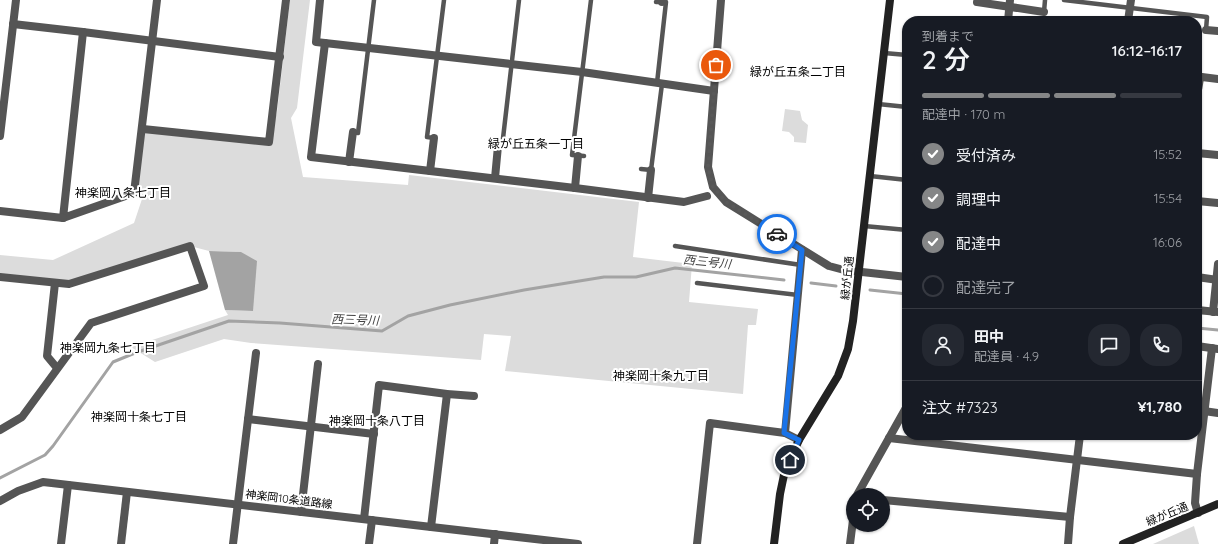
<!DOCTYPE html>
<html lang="ja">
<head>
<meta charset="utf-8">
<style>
	body { margin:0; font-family:Quicksand,"Noto Sans JP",sans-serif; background:#242831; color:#f1f3f6; height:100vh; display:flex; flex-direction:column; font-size:15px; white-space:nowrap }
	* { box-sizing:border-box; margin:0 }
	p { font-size:13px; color:#9ea1a6 }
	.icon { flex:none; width:22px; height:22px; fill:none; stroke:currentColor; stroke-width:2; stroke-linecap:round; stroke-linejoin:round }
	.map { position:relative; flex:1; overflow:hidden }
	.details { position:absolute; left:902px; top:16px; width:300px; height:424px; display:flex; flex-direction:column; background:#171b24; border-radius:16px; box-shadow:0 1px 3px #0004 }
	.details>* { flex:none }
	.controls { position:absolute; left:846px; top:488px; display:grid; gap:8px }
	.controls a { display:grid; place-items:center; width:44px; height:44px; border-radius:50%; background:#171b24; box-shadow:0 1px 3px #0004; font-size:20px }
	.pin { position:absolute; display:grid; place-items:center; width:34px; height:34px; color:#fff; margin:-17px; border:2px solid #fff; border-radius:50%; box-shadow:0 1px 4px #0007 }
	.courier { position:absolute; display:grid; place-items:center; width:40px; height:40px; margin:-20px; border:3px solid #1a73e8; border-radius:50%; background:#fff; color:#222; box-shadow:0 1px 5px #0007 }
	.head em { font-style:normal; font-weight:600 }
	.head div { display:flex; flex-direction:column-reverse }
	.head { display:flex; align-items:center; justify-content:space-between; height:68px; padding:0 20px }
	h1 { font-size:26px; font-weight:600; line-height:30px }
	.bar { display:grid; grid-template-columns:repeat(4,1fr); gap:6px 4px; align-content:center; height:48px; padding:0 20px }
	.bar i { height:5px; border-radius:3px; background:#363941 }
	.bar .current { background:#858687 }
	.bar p { grid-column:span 4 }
	.line { display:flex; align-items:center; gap:10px; padding:0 20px; border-top:1px solid #363941 }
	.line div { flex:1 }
	.round { display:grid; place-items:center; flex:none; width:42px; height:42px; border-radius:16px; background:#242831 }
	ol { padding:0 20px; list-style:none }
	li { display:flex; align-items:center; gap:12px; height:44px }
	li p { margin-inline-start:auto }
	li .icon { padding:4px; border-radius:50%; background:#858687; color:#fff; stroke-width:4 }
	li:last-child { color:#9ea1a6 }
	li i { width:22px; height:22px; border:2px solid #363941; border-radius:50% }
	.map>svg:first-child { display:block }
</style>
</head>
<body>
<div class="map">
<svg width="1218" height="544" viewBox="0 0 1218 544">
	<rect width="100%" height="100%" fill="#fff"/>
	<g fill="#dcdcdc">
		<polygon points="290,0 310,0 297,108 291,118 303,177 408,185 409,175 639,202 633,257 692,264 689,302 758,309 756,325 748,325 743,394 505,371 511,336 484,334 481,360 251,343 224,339 155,362 131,347 228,315 225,310 253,311 241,252 209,251 190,246 69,284 0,277 0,255 53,260 134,223 142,199 134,193 143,129 269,142 277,112"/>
		<polygon points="785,109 800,111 802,120 808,125 806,143 794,142 794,137 789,132 782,131"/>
		<polygon points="1194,526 1199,544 1153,544"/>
	</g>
	<polygon fill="#a3a3a3" points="209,251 241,252 257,261 253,311 225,310"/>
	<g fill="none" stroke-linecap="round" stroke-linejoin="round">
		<g stroke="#a3a3a3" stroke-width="3">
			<polyline points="811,283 836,286"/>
			<polyline points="870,290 907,294"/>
			<polyline points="1197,328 1218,330"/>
			<polyline points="0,478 45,455 53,446 113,362 135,353 229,321 280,323 382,331 408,316 450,305 524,290 567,283 604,277 636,277 675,268 784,280"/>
		</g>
		<g stroke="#555" stroke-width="4.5">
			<polyline points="1064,0 1207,17 1206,30"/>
			<polyline points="656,2 666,2 657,83"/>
			<polyline points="1044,12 1045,0"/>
			<polyline points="884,53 907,55"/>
			<polyline points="1197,89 1200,89 1202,77"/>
			<polyline points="878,104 907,107"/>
			<polyline points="353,132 358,133 374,0"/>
			<polyline points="434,138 427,137 444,0"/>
			<polyline points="493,146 502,147 519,0"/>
			<polyline points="584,156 572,155 591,0"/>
			<polyline points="641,169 651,170 662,84"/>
			<polyline points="870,176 907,180"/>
			<polyline points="864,226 907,230"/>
			<polyline points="675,246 801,265"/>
			<polyline points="697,283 798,295"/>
		</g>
		<g stroke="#555" stroke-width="8">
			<polyline points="320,0 316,42 582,72 714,91"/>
			<polyline points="721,0 708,167 713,187 726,202 829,266 844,270 907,277"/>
			<polyline points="662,2 662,0"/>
			<polyline points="977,2 1044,12"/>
			<polyline points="1008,21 1010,0"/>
			<polyline points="1128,21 1131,0"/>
			<polyline points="13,24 83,32 280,57"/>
			<polyline points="1206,30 1218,31"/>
			<polyline points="83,32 63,218 134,193 157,0"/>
			<polyline points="325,43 311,157 575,188 684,202 707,196"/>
			<polyline points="1202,77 1218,79"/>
			<polyline points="143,129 269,142 286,0"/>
			<polyline points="0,136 16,0"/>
			<polyline points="1197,153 1218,155"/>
			<polyline points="349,162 353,132"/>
			<polyline points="430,171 434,138"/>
			<polyline points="495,178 498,146"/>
			<polyline points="575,188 578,156"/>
			<polyline points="648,198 651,170"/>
			<polyline points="1197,201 1218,203"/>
			<polyline points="0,211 63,218"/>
			<polyline points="0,277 69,284 190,246 204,286 91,323 22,417 0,430"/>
			<polyline points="1197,277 1218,280"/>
			<polyline points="55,283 47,356 57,368"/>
			<polyline points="1197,310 1218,312"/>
			<polyline points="1213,312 1218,264"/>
			<polyline points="1197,346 1218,349"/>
			<polyline points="1197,410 1218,413"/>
			<polyline points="248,419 374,434"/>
			<polyline points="889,438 1197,474"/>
			<polyline points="799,440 785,433 802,250"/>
			<polyline points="857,495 907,406"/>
			<polyline points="883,500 1070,517"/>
			<polyline points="0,501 18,491 43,482 578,544"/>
			<polyline points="301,512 318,364"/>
			<polyline points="1198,513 1195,503 1197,474 1212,348"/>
			<polyline points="364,519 379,385 447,394 474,396"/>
			<polyline points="431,527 447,394"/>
			<polyline points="61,544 68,485"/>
			<polyline points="121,544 127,492"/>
			<polyline points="233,544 256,353"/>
			<polyline points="369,544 372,520"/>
			<polyline points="494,544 495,534"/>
			<polyline points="697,544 710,423 785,433"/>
			<polyline points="850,544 853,520"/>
			<polyline points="1068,544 1070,517 1080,435"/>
		</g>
		<g stroke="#222" stroke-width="8">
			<polyline points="774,544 780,494 785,470 799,440 838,376 848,349 853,321 890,0"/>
			<polyline points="1123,544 1218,504"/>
		</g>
	</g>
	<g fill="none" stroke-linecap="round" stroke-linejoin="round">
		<polyline stroke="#595959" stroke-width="4" stroke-dasharray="0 7.2" points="716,65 708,167 713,187 726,202 777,234"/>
		<polyline stroke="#1a73e8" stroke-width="5" points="777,234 802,250 784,433 799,440 790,460"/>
	</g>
	<g text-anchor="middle" stroke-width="4" stroke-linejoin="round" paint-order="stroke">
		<g font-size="11" fill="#000" stroke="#fff">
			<text transform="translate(847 278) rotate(-84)" y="4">緑が丘通</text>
			<text transform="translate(289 499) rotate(7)" y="4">神楽岡10条道路線</text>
			<text transform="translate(1167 514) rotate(-22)" y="4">緑が丘通</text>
		</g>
		<g font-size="12" fill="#000" stroke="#fff">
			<text x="798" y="76">緑が丘五条二丁目</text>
			<text x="536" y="148">緑が丘五条一丁目</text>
			<text x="123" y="197">神楽岡八条七丁目</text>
			<text x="108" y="352">神楽岡九条七丁目</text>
			<text x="661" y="380">神楽岡十条九丁目</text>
			<text x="139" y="421">神楽岡十条七丁目</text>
			<text x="377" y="425">神楽岡十条八丁目</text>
		</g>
		<g font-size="12" font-style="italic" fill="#444" stroke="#fff">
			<text transform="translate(707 262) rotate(6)" y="4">西三号川</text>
			<text transform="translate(355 320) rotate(2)" y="4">西三号川</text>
		</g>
	</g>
</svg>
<div class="controls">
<a><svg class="icon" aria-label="locate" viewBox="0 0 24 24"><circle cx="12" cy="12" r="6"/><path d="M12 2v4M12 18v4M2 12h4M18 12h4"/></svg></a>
</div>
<div class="pin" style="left:716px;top:65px;background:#ea580c"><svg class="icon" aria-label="bag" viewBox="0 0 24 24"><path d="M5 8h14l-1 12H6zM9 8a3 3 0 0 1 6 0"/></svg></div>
<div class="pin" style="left:790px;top:460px;background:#1f2937"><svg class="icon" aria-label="home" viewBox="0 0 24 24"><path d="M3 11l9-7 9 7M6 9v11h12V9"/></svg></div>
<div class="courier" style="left:777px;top:234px"><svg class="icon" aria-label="car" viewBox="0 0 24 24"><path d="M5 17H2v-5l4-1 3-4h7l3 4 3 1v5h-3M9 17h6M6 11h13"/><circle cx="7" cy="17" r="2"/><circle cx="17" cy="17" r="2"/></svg></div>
<section class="details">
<div class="head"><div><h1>2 分</h1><p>到着まで</p></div><em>16:12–16:17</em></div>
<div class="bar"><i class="current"></i><i class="current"></i><i class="current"></i><i></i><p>配達中 · 170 m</p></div>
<ol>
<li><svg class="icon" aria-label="check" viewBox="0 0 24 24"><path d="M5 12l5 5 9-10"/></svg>受付済み<p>15:52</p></li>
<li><svg class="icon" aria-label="check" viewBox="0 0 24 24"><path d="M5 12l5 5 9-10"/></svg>調理中<p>15:54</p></li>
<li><svg class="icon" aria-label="check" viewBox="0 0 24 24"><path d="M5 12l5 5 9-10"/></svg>配達中<p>16:06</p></li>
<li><i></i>配達完了</li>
</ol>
<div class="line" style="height:72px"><a class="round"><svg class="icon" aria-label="person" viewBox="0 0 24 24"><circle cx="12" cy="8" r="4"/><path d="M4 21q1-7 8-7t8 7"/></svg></a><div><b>田中</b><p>配達員 · 4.9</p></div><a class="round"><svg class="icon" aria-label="chat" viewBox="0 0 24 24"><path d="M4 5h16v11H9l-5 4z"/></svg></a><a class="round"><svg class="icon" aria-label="phone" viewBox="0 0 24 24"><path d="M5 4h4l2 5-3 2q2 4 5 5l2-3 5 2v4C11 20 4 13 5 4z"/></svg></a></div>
<div class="line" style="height:52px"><div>注文 #7323</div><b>¥1,780</b></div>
</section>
</div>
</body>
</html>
